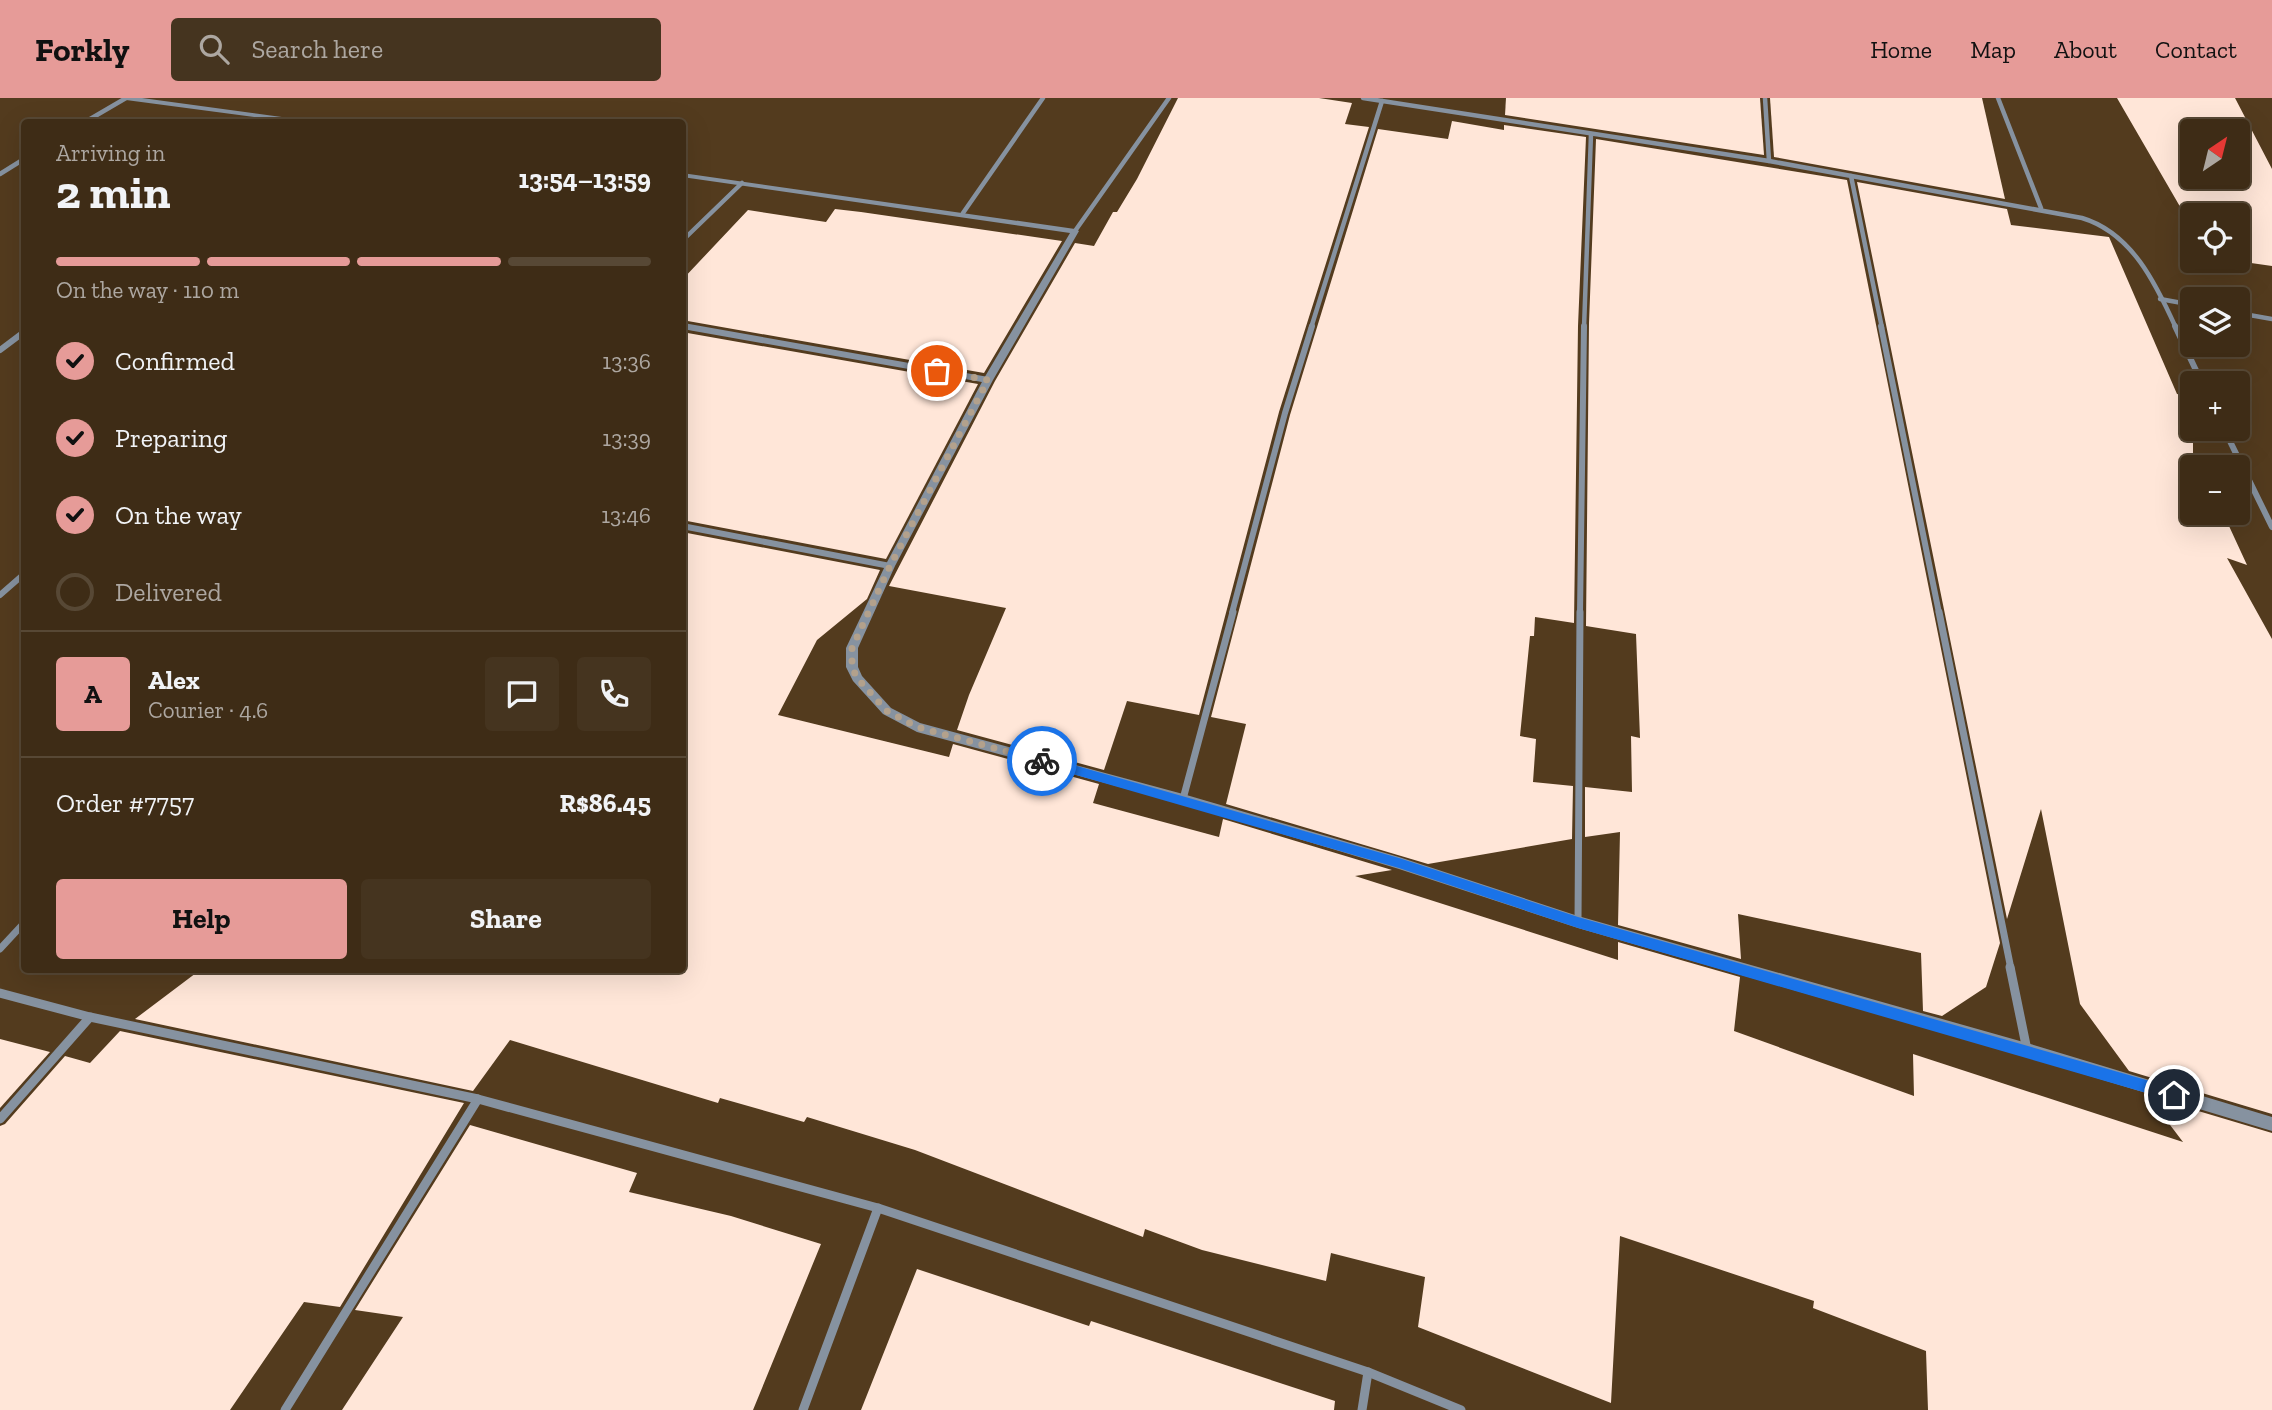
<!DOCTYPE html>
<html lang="en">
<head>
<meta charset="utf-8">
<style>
	body { margin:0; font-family:"Zilla Slab",serif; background:#45341f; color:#f1f3f6; height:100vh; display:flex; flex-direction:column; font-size:26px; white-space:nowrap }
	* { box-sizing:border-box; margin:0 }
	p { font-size:23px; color:#ada7a1 }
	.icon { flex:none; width:38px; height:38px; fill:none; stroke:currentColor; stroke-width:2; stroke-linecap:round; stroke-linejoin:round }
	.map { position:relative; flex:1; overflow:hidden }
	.panel { position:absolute; left:21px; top:21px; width:665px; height:854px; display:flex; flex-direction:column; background:#3e2c16; border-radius:7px; box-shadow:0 7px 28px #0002,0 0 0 2px #574835 }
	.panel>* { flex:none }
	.needle { width:46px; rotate:35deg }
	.buttons { position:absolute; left:2180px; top:21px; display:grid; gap:14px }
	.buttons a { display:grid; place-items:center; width:70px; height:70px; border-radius:7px; background:#3e2c16; box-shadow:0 7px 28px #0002,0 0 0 2px #574835; font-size:35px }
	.pin { position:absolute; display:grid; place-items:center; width:60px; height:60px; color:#fff; margin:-30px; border:4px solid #fff; border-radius:50%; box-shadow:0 2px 7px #0007 }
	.courier { position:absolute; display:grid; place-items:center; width:70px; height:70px; margin:-35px; border:5px solid #1a73e8; border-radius:50%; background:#fff; color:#222; box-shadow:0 2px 9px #0007 }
	.headline em { font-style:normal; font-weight:700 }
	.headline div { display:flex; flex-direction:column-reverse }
	.headline { display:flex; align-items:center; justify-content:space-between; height:119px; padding:0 35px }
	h1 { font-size:46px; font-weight:700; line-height:52px }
	.bar { display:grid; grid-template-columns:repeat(4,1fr); gap:10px 7px; align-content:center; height:84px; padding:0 35px }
	.bar i { height:9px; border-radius:5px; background:#574835 }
	.bar .current { background:#e69b98 }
	.bar p { grid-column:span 4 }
	.line { display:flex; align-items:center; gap:18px; padding:0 35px; border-top:2px solid #574835 }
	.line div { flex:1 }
	.round { display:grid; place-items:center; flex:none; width:74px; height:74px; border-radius:7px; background:#45341f }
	ol { padding:0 35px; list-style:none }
	li { display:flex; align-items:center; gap:21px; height:77px }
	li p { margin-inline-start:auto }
	li .icon { padding:7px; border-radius:50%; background:#e69b98; color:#111; stroke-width:4 }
	li:last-child { color:#ada7a1 }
	li i { width:38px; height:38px; border:4px solid #574835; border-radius:50% }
	.primary-button { display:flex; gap:14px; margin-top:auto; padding:14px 35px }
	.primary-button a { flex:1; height:80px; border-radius:7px; background:#e69b98; color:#111; font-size:28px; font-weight:700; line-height:80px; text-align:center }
	.primary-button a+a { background:#45341f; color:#f1f3f6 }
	header { display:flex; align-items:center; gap:42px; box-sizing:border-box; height:98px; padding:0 35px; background:#e69b98; color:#111 }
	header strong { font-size:33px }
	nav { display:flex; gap:38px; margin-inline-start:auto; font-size:24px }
	.search { width:490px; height:63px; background:#45341f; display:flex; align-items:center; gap:18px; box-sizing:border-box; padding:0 24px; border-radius:7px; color:#ada7a1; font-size:26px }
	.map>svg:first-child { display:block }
</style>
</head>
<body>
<header>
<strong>Forkly</strong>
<div class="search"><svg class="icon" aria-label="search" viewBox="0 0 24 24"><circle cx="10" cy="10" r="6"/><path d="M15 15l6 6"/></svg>Search here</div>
<nav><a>Home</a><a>Map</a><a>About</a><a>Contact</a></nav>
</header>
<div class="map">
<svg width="2272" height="1312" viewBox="0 0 2272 1312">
	<rect width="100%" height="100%" fill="#533b1e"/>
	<g fill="#ffe6d8" fill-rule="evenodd">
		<polygon points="1178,0 1319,0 1352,5 1345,26 1369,29 1279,314 1199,617 1127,603 1104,672 957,632 969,597 1006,510 889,488 995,283 1075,145 1094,148 1113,114 1117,114 1137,81"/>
		<polygon points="1506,0 1760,0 1764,57 1505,17"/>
		<polygon points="1770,0 1982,0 2005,101 1774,59"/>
		<path d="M2117,0H2235L2272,71V168L2237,163L2238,117H2193V131ZM2193,33H2238V79H2193Z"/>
		<polygon points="1452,23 1504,32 1504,27 1586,39 1578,228 1574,525 1535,519 1534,538 1530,538 1520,638 1536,641 1533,684 1573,688 1572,741 1428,766 1226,706 1246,626 1211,619 1290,317 1378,31 1448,41"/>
		<polygon points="1596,41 1847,82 2000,845 1986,889 1942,918 1923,913 1921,855 1738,816 1741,861 1618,827 1620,734 1585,739 1585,689 1632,694 1631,638 1640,640 1636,536 1586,528 1589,225"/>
		<polygon points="1857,84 2007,111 2011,127 2109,139 2177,296 2182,297 2193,318 2193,365 2199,365 2201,369 2193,369 2193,415 2223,415 2247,467 2227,460 2272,541 2272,1016 2129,973 2080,906 2041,711 2007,821"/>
		<polygon points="835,111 861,114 1062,143 984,275 682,222 682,182 748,112 826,124"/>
		<polygon points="682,234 978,286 886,461 682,422"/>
		<polygon points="682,434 880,472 867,501 817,542 778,617 949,659 953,646 1099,686 1093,705 1219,739 1223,721 1392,772 1355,778 1618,862 1618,844 1740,879 1734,933 1914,998 1913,956 2183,1044 2148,998 2272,1035 2272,1312 1928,1312 1926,1253 1813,1210 1814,1203 1620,1138 1611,1305 1418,1229 1425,1179 1331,1155 1326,1183 1202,1152 1145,1131 1143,1139 915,1052 807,1019 804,1024 720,1000 718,1005 510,942 473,993 135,921 200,872 682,872"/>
		<polygon points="120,933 464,1005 340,1209 304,1204 230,1312 0,1312 0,1028 5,1026 65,958 90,965"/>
		<polygon points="0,941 50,954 0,1010"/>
		<polygon points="470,1027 637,1075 629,1094 731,1118 821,1146 753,1312 342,1312 403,1219 355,1212"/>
		<polygon points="917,1171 1089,1228 1091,1223 1335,1303 1334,1312 861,1312"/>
	</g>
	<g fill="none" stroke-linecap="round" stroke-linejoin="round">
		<g stroke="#8692a0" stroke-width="4.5">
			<path d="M1363,0L1769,63L2082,120C2132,135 2156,186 2176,230"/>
			<polyline points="1765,0 1769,63"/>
			<polyline points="1998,0 2041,110"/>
			<polyline points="85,24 126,0"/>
			<polyline points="0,76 24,61"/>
			<polyline points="1851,78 1882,230"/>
			<polyline points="963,115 1043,0"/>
			<polyline points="1075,133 1169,0"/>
			<polyline points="682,143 742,85"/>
			<polyline points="2160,201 2193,207"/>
			<polyline points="2238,215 2272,221"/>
			<polyline points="682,228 693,230"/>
			<polyline points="1311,230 1382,3"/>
			<polyline points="1584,230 1591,36"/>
		</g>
		<g stroke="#8692a0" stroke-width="6">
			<polyline points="683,228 988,282"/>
			<polyline points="1881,228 1939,515"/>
			<polyline points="2175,228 2202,285"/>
			<polyline points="0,252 24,234"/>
			<polyline points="2224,331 2272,429"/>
			<polyline points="682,428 890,468"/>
			<polyline points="0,497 24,476"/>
			<polyline points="1232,515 1285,315 1312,228"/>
			<polyline points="1580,515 1584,228"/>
		</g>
		<g stroke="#8692a0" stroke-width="7">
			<polyline points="1939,514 2011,871"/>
			<polyline points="1183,701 1233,514"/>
			<polyline points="1578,824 1580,514"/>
			<polyline points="0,851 24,825"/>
		</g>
		<g stroke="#8692a0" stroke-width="9">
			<polyline points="2010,869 2027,952"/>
			<polyline points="0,895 90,919 478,1001 878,1110 1368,1274 1461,1312"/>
			<polyline points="0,1021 90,919"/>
			<polyline points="285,1312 478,1001"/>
			<polyline points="803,1312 878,1110"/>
			<polyline points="1362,1312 1368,1274"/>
		</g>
		<g fill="#8692a0" fill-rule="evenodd">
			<polygon points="122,0 142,0 304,22 308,24 291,24 126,2"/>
			<polygon points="682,75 1075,131 1079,133 993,282 895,468 858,550 858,569 862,578 891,610 920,625 1183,696 1399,759 1578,818 2027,945 2272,1019 2272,1033 2027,959 1578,830 1399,771 1183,706 917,634 883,616 853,583 846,569 846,550 885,468 983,282 1070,135 682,79"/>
		</g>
	</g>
	<polygon fill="#1a73e8" points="1042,658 1399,760 1578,819 2174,990 2181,997 2174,1003 1578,830 1399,770 1038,666 1038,660"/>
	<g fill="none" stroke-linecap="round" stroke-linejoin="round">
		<polyline stroke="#b3a18c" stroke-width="7" stroke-dasharray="0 12.6" points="937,273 988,282 890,468 852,550 852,569 857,580 887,613 917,629 1042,663"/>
	</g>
</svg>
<div class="buttons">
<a><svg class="needle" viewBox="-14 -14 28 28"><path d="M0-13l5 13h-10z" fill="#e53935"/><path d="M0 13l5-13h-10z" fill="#ada7a1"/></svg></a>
<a><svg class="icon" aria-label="locate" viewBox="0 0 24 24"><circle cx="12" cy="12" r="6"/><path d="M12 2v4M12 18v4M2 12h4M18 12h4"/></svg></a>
<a><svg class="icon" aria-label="layers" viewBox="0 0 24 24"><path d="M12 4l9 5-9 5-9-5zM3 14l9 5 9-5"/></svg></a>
<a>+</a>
<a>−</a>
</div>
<div class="pin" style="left:937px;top:273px;background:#ea580c"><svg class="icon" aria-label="bag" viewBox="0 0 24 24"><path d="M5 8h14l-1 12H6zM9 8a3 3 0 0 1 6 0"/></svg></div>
<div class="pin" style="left:2174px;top:997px;background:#1f2937"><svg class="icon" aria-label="home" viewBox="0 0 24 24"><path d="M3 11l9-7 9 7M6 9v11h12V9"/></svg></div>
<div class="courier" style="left:1042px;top:663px"><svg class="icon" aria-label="bike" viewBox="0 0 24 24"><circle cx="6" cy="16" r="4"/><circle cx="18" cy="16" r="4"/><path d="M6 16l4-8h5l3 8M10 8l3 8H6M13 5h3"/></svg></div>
<section class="panel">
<div class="headline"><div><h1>2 min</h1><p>Arriving in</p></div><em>13:54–13:59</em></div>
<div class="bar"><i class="current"></i><i class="current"></i><i class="current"></i><i></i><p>On the way · 110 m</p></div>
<ol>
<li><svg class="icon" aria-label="check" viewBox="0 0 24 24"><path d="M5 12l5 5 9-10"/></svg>Confirmed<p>13:36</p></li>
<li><svg class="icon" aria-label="check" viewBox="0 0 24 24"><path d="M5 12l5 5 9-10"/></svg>Preparing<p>13:39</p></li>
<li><svg class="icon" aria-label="check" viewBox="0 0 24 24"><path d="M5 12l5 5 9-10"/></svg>On the way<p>13:46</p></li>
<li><i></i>Delivered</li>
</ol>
<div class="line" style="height:126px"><b class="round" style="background:#e69b98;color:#111">A</b><div><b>Alex</b><p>Courier · 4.6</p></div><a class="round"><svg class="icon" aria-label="chat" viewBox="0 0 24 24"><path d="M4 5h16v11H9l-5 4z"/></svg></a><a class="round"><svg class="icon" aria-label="phone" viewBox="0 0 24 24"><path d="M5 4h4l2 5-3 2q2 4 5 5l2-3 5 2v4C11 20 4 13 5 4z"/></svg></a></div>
<div class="line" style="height:91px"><div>Order #7757</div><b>R$86.45</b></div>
<div class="primary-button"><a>Help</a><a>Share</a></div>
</section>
</div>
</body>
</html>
